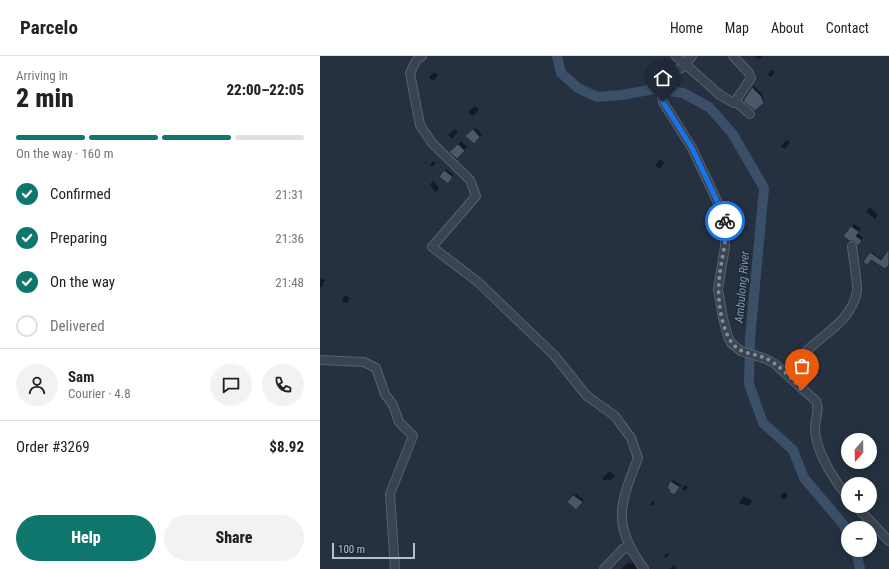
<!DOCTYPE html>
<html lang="en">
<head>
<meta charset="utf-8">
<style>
	body { margin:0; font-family:"Roboto Condensed",sans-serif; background:#f2f2f2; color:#222; height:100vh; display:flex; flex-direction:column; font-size:15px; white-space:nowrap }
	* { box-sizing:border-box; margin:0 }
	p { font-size:13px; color:#767676 }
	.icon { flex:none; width:22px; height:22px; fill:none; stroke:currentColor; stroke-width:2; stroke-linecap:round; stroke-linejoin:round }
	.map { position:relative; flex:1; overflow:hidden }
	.panel { display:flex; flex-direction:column; background:#fff; width:320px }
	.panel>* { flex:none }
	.needle { width:26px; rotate:200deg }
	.controls { position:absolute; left:521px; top:377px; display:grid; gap:8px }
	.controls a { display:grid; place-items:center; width:36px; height:36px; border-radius:50%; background:#fff; box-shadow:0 2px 10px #0003; font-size:20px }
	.scale { position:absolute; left:12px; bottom:10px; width:83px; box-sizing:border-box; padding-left:4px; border:2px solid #b6beca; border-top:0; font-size:11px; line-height:14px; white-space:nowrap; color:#b6beca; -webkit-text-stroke:3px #1e2835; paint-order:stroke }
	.pin { position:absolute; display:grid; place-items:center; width:34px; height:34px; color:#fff; margin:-41px -17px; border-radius:50% 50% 50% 0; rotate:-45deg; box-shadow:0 0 4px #0007 }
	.pin .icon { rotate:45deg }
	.courier { position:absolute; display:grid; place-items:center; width:40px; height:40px; margin:-20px; border:3px solid #1a73e8; border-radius:50%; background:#fff; color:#222; box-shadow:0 1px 5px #0007 }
	.headline em { font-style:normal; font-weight:800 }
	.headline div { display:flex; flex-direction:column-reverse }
	.headline { display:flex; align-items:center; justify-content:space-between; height:68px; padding:0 16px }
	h1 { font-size:26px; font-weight:800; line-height:30px }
	.bar { display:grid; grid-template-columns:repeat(4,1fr); gap:6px 4px; align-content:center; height:48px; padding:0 16px }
	.bar i { height:5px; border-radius:3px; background:#e0e0e0 }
	.bar .selected { background:#0f766e }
	.bar p { grid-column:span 4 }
	.line { display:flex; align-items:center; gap:10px; padding:0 16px; border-top:1px solid #e0e0e0 }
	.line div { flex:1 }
	.round { display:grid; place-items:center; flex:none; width:42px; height:42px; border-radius:21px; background:#f2f2f2 }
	ol { padding:0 16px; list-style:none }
	li { display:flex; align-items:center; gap:12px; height:44px }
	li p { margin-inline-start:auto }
	li .icon { padding:4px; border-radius:50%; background:#0f766e; color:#fff; stroke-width:4 }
	li:last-child { color:#767676 }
	li i { width:22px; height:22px; border:2px solid #e0e0e0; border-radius:50% }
	.button { display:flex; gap:8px; margin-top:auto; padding:8px 16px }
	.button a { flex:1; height:46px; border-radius:24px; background:#0f766e; color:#fff; font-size:16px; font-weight:800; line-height:46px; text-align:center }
	.button a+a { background:#f2f2f2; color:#222 }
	header { display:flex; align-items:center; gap:24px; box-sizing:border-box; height:56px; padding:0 20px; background:#fff; border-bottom:1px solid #e0e0e0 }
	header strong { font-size:19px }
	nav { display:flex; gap:22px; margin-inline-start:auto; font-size:14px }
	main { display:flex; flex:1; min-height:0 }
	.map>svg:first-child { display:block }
</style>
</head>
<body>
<header>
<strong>Parcelo</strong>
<nav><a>Home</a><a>Map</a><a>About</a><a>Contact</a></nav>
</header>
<main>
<section class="panel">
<div class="headline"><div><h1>2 min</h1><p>Arriving in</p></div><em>22:00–22:05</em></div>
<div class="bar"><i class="selected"></i><i class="selected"></i><i class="selected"></i><i></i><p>On the way · 160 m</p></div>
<ol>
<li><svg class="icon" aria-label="check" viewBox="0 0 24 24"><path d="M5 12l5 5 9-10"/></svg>Confirmed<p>21:31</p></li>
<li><svg class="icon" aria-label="check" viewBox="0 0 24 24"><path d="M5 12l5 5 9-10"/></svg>Preparing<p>21:36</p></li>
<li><svg class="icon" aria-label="check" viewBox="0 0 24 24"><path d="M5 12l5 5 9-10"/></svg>On the way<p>21:48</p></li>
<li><i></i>Delivered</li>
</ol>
<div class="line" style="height:72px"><a class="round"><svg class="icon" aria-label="person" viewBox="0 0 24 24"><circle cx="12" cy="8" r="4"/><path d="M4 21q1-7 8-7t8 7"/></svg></a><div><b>Sam</b><p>Courier · 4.8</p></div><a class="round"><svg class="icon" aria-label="chat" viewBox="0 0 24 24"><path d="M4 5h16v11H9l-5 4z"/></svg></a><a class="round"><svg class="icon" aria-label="phone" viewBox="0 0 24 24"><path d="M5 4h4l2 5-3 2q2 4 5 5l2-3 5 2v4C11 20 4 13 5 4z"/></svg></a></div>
<div class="line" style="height:52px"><div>Order #3269</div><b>$8.92</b></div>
<div class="button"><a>Help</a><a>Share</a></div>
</section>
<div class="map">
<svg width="569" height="513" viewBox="0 0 569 513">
	<rect width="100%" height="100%" fill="#253140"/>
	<g fill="#0007">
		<polygon points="434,0 443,0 439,3"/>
		<polygon points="453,13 455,17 450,21 448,18"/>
		<polygon points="114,16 118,19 113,25 109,21"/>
		<polygon points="434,30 442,38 444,45 435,54 424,45"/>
		<polygon points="155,50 159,54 153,60 148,56"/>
		<polygon points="156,72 162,79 154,87 148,78"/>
		<polygon points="135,73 138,76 132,83 128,79"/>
		<polygon points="467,84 470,86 465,93 461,90"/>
		<polygon points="141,85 147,91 137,102 131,96"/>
		<polygon points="340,103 345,107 339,113 335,109"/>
		<polygon points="113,105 116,107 112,111 110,109"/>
		<polygon points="126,113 134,119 130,125 124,115"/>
		<polygon points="114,125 119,133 115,136 110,128"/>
		<polygon points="550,151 558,159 555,163 546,156"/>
		<polygon points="534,168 541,173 538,177 543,182 540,186 524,180"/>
		<polygon points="569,194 569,207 551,203 552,196 562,204"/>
		<polygon points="0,223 5,224 2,231 0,231"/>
		<polygon points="24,240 30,241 27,247 22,245"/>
		<polygon points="289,415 295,420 290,425 287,423 285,425 282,423"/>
		<polygon points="353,424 361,429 356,436 351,426"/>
		<polygon points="365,429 368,431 365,435 362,433"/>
		<polygon points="466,436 468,440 463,444 460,439"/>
		<polygon points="256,438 264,444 256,453 248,446"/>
		<polygon points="424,440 432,445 429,450 419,447"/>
		<polygon points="332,445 335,446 332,450 330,449"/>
		<polygon points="347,497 349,499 346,502 344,500"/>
		<polygon points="309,506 311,508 313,506 317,513 301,513"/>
		<polygon points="354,509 356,513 350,513"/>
	</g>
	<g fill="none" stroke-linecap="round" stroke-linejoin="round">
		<g stroke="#3b4f69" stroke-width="10">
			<polyline points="237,0 241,17 258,32 277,41 302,39 334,33 363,37 389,51 412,77 444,132 430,283 429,328 443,367 473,394 484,422 523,468 528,479"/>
			<polyline points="536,494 540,513"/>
		</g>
	</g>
	<g fill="#4b5869" stroke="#202a37">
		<polygon points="432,31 441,40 444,47 435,55 423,45"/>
		<polygon points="153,73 160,81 154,88 145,80"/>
		<polygon points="138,88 145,95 137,103 129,96"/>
		<polygon points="124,114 133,121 128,128 119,121"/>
		<polygon points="531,170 539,176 536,180 542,185 538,190 534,185 529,185 523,180"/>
		<polygon points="569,193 569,209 565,213 551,204 547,209 543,206 550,196 561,204"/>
		<polygon points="350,425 360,431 354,439 349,436 350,434 347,432"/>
		<polygon points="253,439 263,446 256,454 247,446"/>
	</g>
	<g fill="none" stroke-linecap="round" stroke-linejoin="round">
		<g stroke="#57616d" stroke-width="10">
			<g id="minor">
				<path d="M102,0L96,5L90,17L100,69L112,87L150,124L156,140L112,191L158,226L234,299L267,340L295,360L311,382L318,402C299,450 292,468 324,513"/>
				<polyline points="356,0 400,39 414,47 431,22 429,17 413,0"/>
				<path d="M372,0L363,11L344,21L340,28L343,46L372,92L399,149L405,167V191L398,233L403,262L408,281L411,287L421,295L446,303L455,308L496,345C500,354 495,363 495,372C495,395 514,424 528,441"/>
				<polyline points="415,45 430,58"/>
				<polyline points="0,304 44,306 56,312 65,338 73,349 79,366 93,380 70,438 75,513"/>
				<path d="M470,322C480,284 528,277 537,236C538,230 533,199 532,190"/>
				<polyline points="536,450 569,485"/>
				<polyline points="284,513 304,492 311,493"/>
			</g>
		</g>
		<use href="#minor" stroke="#3a4350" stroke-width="8"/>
	</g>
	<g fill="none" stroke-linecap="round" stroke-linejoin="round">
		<path stroke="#838d9a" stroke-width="4" stroke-dasharray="0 7.2" d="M405,165C408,186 400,205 399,226C397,243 402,281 417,292C425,298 436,298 445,302C459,308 472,323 482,334"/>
		<polyline stroke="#1a73e8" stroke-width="5" points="343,46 372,92 399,149 405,165"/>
	</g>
	<g text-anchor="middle" stroke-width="3" stroke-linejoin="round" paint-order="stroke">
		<g font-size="12" font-style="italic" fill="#7e95b2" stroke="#1e2835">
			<text transform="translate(422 231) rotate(-85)" y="4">Ambulong River</text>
		</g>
	</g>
</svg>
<div class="controls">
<a><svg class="needle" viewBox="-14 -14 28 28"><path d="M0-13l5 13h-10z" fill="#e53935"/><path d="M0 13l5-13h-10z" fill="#767676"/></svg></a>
<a>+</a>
<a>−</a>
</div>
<div class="scale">100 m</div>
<div class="pin" style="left:482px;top:334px;background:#ea580c"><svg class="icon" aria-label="bag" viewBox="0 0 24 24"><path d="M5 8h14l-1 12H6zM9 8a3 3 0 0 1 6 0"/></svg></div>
<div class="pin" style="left:343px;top:46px;background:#1f2937"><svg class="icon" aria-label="home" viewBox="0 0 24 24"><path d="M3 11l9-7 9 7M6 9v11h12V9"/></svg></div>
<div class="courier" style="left:405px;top:165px"><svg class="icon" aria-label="bike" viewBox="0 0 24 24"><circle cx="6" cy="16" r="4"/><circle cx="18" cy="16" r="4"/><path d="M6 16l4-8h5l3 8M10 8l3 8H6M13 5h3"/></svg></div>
</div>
</main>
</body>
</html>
